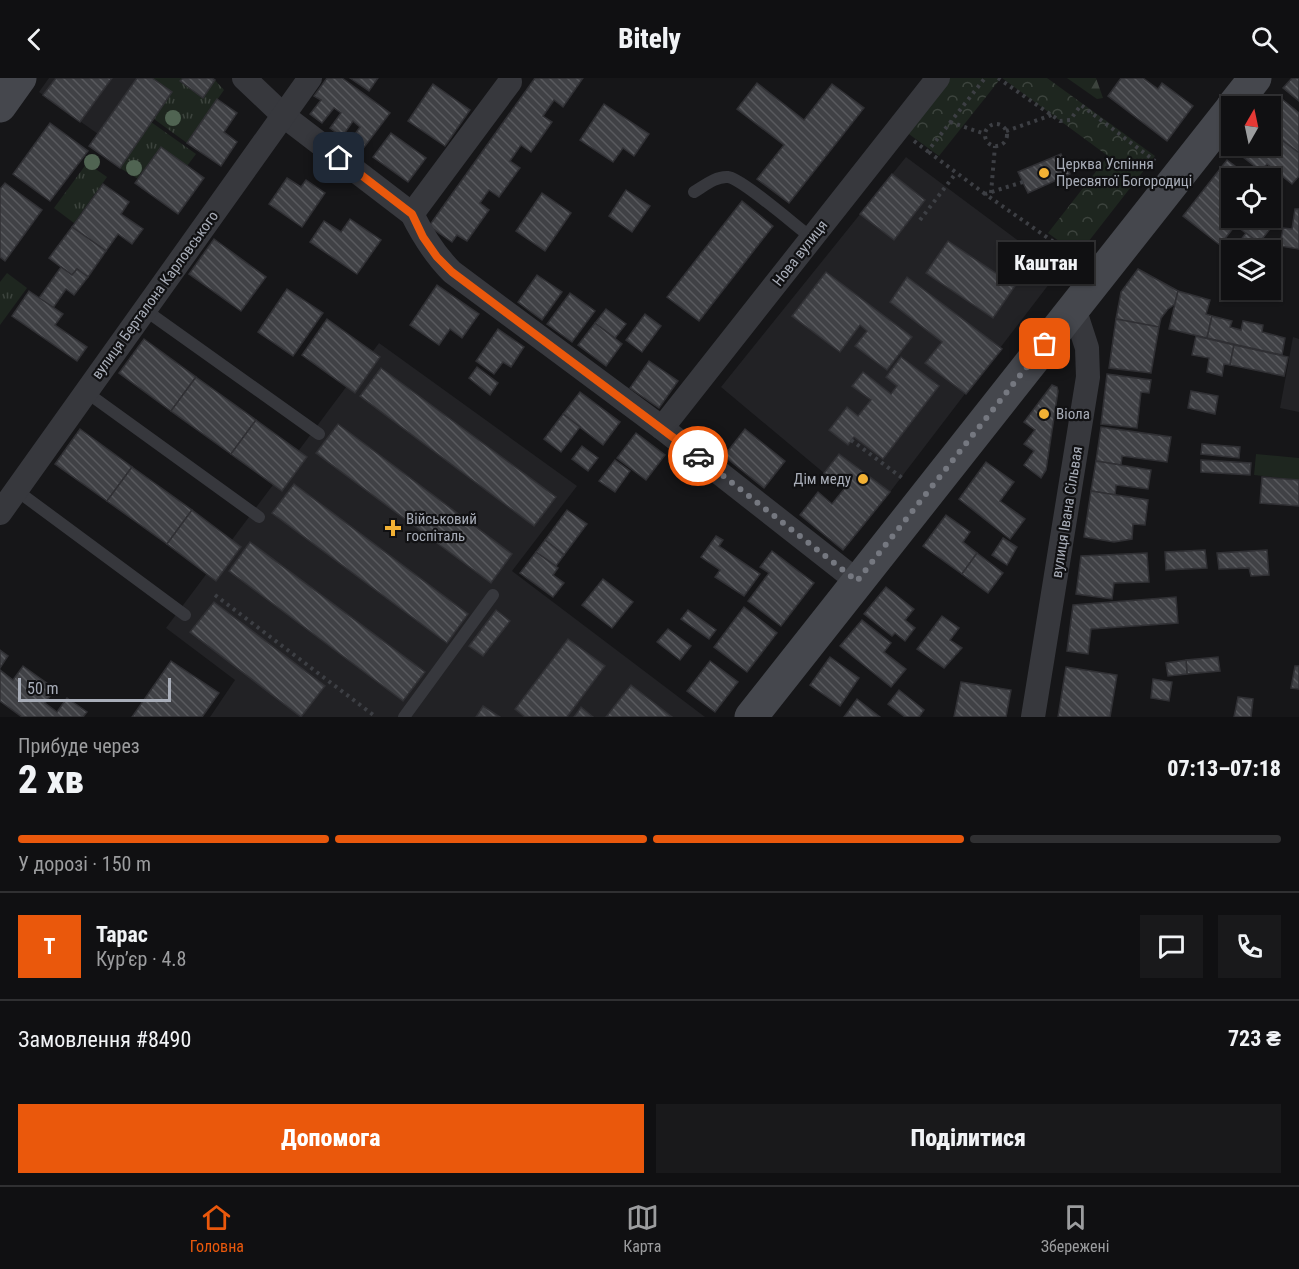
<!DOCTYPE html>
<html lang="uk">
<head>
<meta charset="utf-8">
<style>
	body { margin:0; font-family:"Roboto Condensed",sans-serif; background:#19191b; color:#f1f3f6; height:100vh; display:flex; flex-direction:column; font-size:22px; white-space:nowrap }
	* { box-sizing:border-box; margin:0 }
	p { font-size:20px; color:#9c9d9f }
	.icon { flex:none; width:33px; height:33px; fill:none; stroke:currentColor; stroke-width:2; stroke-linecap:round; stroke-linejoin:round }
	.map { position:relative; height:639px; overflow:hidden }
	.side { display:flex; flex-direction:column; background:#101012; flex:1 }
	.side>* { flex:none }
	.needle { width:39px; rotate:9deg }
	.tools { position:absolute; left:1221px; top:18px; display:grid; gap:12px }
	.tools a { display:grid; place-items:center; width:60px; height:60px; border-radius:0px; background:#101012; box-shadow:0 2px 4px #0004,0 0 0 2px #303032; font-size:30px }
	.scale { position:absolute; left:18px; bottom:15px; width:153px; box-sizing:border-box; padding-left:6px; border:3px solid #a8adb8; border-top:0; font-size:16px; line-height:21px; white-space:nowrap; color:#a8adb8; -webkit-text-stroke:4px #111113; paint-order:stroke }
	.pin { position:absolute; display:grid; place-items:center; width:51px; height:51px; color:#fff; margin:-26px; border-radius:12px; box-shadow:0 3px 9px #0006 }
	.courier { position:absolute; display:grid; place-items:center; width:60px; height:60px; margin:-30px; border:4px solid #ea580c; border-radius:50%; background:#fff; color:#222; box-shadow:0 2px 8px #0007 }
	.bubble { position:absolute; height:42px; border-radius:0px; background:#101012; box-shadow:0 2px 4px #0004,0 0 0 2px #303032; font-size:20px; font-weight:800; line-height:42px; text-align:center }
	.overview em { font-style:normal; font-weight:800 }
	.overview div { display:flex; flex-direction:column-reverse }
	.overview { display:flex; align-items:center; justify-content:space-between; height:102px; padding:0 18px }
	h1 { font-size:39px; font-weight:800; line-height:45px }
	.bar { display:grid; grid-template-columns:repeat(4,1fr); gap:9px 6px; align-content:center; height:72px; padding:0 18px }
	.bar i { height:8px; border-radius:4px; background:#303032 }
	.bar .selected { background:#ea580c }
	.bar p { grid-column:span 4 }
	.line { display:flex; align-items:center; gap:15px; padding:0 18px; border-top:2px solid #303032 }
	.line div { flex:1 }
	.round { display:grid; place-items:center; flex:none; width:63px; height:63px; border-radius:0px; background:#19191b }
	.primary-button { display:flex; gap:12px; margin-top:auto; padding:12px 18px }
	.primary-button a { flex:1; height:69px; border-radius:0px; background:#ea580c; color:#fff; font-size:24px; font-weight:800; line-height:69px; text-align:center }
	.primary-button a+a { background:#19191b; color:#f1f3f6 }
	header { display:flex; justify-content:space-between; align-items:center; height:78px; padding:0 18px; background:#101012; font-size:27px; font-weight:800 }
	.dock { display:flex; justify-content:space-around; align-items:center; height:84px; border-top:2px solid #303032; background:#101012; font-size:16px; color:#9c9d9f }
	.dock a { display:grid; justify-items:center; gap:3px }
	.dock .selected { color:#ea580c }
	.map>svg:first-child { display:block }
</style>
</head>
<body>
<header><svg class="icon" aria-label="back" viewBox="0 0 24 24"><path d="M15 5l-7 7 7 7"/></svg>Bitely<svg class="icon" aria-label="search" viewBox="0 0 24 24"><circle cx="10" cy="10" r="6"/><path d="M15 15l6 6"/></svg></header>
<div class="map">
<svg width="1299" height="639" viewBox="0 0 1299 639">
	<defs>
		<pattern id="grass-tufts" width="24" height="20" patternUnits="userSpaceOnUse" patternTransform="scale(1.5)"><rect width="24" height="20" fill="#1e261f"/><path d="M3 7l-1-3M5 7V3M7 7l1-3M15 17l-1-3M17 17v-4M19 17l1-3" fill="none" stroke="#3c433d"/></pattern>
		<pattern id="forest-firs" width="22" height="20" patternUnits="userSpaceOnUse" patternTransform="scale(1.5)"><rect width="22" height="20" fill="#1e261f"/><path d="M5 1l3.5 6h-7zM16 11l3.5 6h-7z" fill="#3c433d"/></pattern>
		<pattern id="park-crowns" width="20" height="18" patternUnits="userSpaceOnUse" patternTransform="scale(1.5)"><rect width="20" height="18" fill="#1e261f"/><path d="M2 6a3 3 0 1 1 6 0M12 15a3 3 0 1 1 6 0" fill="none" stroke="#3c433d"/></pattern>
		<pattern id="building-back-hatch" width="6" height="6" patternUnits="userSpaceOnUse" patternTransform="scale(1.5)"><rect width="6" height="6" fill="#404145"/><path d="M-1 5l2 2M0 0l6 6M5-1l2 2" fill="none" stroke="#595a5e"/></pattern>
	</defs>
	<rect width="100%" height="100%" fill="#161618"/>
	<g fill="#222225">
		<polygon points="49,0 137,0 98,56 39,14"/>
		<polygon points="906,79 1059,193 890,414 839,376 824,395 721,309"/>
		<polygon points="1293,259 1299,261 1299,334 1280,330"/>
		<polygon points="379,265 577,408 512,493 705,639 210,639 235,602 166,550"/>
	</g>
	<g fill="url(#grass-tufts)">
		<polygon points="152,0 213,0 224,12 187,65 154,41 172,14"/>
		<polygon points="151,44 196,76 187,88 161,69 138,101 120,90"/>
		<polygon points="87,85 107,99 74,145 54,130"/>
		<polygon points="7,195 27,210 0,247 0,204"/>
	</g>
	<polygon fill="url(#forest-firs)" points="1067,0 1096,0 1103,20 1097,21"/>
	<g fill="url(#park-crowns)">
		<polygon points="942,0 1001,0 939,78 902,51"/>
		<polygon points="1002,0 1047,0 1155,78 1078,177 1048,155 1108,78"/>
	</g>
	<polygon fill="#1e261f" points="1256,376 1299,380 1299,402 1254,397"/>
	<g fill="url(#building-back-hatch)" stroke="#303034" stroke-width="1.5">
		<polygon points="56,0 112,0 80,44 43,17"/>
		<polygon points="137,0 152,0 172,14 120,90 89,68"/>
		<polygon points="183,0 212,0 215,2 203,20 180,3"/>
		<polygon points="327,0 342,0 390,35 362,72 350,63 360,49 353,43 342,59 330,50 341,35 334,30 322,45 310,36 321,22 314,18"/>
		<polygon points="350,0 378,0 369,13"/>
		<polygon points="535,0 583,0 563,29 554,22 543,38 552,44 531,74 521,67 510,83 520,90 499,119 489,112 480,125 489,132 467,163 457,157 452,164 429,148"/>
		<polygon points="1121,0 1143,0 1158,11 1162,5 1193,28 1167,63 1108,18"/>
		<polygon points="1292,0 1299,0 1299,23 1283,10"/>
		<polygon points="757,5 804,42 832,6 864,30 789,125 757,101 784,67 737,31"/>
		<polygon points="433,6 470,32 445,68 408,43"/>
		<polygon points="1277,17 1299,35 1299,75 1270,53 1270,28 1268,28"/>
		<polygon points="217,21 237,35 224,54 237,64 221,88 187,65"/>
		<polygon points="604,26 649,56 634,78 623,70 613,84 580,62"/>
		<polygon points="50,45 88,73 50,123 13,96"/>
		<polygon points="1270,53 1299,75 1299,98 1292,106 1267,86 1261,93 1234,72 1237,68 1270,68"/>
		<polygon points="391,55 426,80 408,104 373,79"/>
		<polygon points="161,69 204,100 178,136 135,105"/>
		<polygon points="1061,76 1070,96 1028,115 1018,94"/>
		<polygon points="1227,82 1251,100 1232,100 1232,140 1241,140 1220,167 1183,138"/>
		<polygon points="892,96 925,122 894,162 860,136"/>
		<polygon points="287,100 301,109 306,102 325,115 302,149 269,126"/>
		<polygon points="5,105 42,132 5,183 0,179 0,111"/>
		<polygon points="103,106 129,124 121,136 143,151 132,166 118,156 106,173 72,149"/>
		<polygon points="626,112 650,128 632,154 609,138"/>
		<polygon points="542,115 571,135 545,173 516,153"/>
		<polygon points="742,123 773,148 699,243 667,219"/>
		<polygon points="1295,131 1299,131 1299,171 1280,168 1283,150 1292,151"/>
		<polygon points="1270,139 1276,143 1259,165 1235,147 1241,140"/>
		<polygon points="350,141 381,162 357,196 310,164 324,143 341,154"/>
		<polygon points="72,149 106,173 88,199 77,191 72,197 49,180"/>
		<polygon points="1246,155 1259,165 1254,172 1233,172"/>
		<polygon points="214,161 266,199 241,233 189,196"/>
		<polygon points="948,163 1015,208 993,240 926,195"/>
		<polygon points="1232,174 1232,193 1223,186"/>
		<polygon points="61,189 72,197 77,191 88,199 74,217 66,211 53,230 39,220"/>
		<polygon points="1138,191 1178,213 1175,226 1168,231 1161,240 1159,249 1116,241 1121,214"/>
		<polygon points="826,194 912,259 887,292 855,268 867,253 860,247 840,274 792,238"/>
		<polygon points="537,197 562,214 542,242 518,224"/>
		<polygon points="907,199 1002,271 966,316 925,285 942,264 890,224"/>
		<polygon points="437,207 479,236 462,260 450,251 439,267 410,247"/>
		<polygon points="287,211 323,235 293,278 258,254"/>
		<polygon points="29,213 63,236 55,247 87,269 77,283 12,238"/>
		<polygon points="1178,213 1210,222 1206,236 1212,238 1207,260 1169,251"/>
		<polygon points="570,215 595,233 572,264 547,246"/>
		<polygon points="606,231 626,246 615,260 595,245"/>
		<polygon points="645,236 661,248 642,274 626,262"/>
		<polygon points="1212,238 1232,243 1230,249 1241,252 1243,243 1263,247 1262,254 1285,260 1282,277 1207,260"/>
		<polygon points="327,241 380,279 355,315 302,277"/>
		<polygon points="1116,241 1159,249 1151,295 1109,290"/>
		<polygon points="595,245 622,266 606,288 578,267"/>
		<polygon points="498,251 524,269 511,289 503,284 494,296 476,283"/>
		<polygon points="1196,258 1234,267 1230,287 1224,286 1222,298 1207,294 1209,280 1192,277"/>
		<polygon points="144,261 196,299 171,333 119,295"/>
		<polygon points="1234,267 1288,279 1284,298 1230,287"/>
		<polygon points="901,279 939,308 883,381 854,359 848,367 829,352 847,329 858,338 871,322 852,308 863,294 891,316 897,308 886,299"/>
		<polygon points="649,283 678,303 659,330 630,310"/>
		<polygon points="477,289 498,305 490,317 469,300"/>
		<polygon points="381,290 556,419 534,448 360,318"/>
		<polygon points="1107,296 1151,302 1149,315 1141,314 1137,350 1101,346"/>
		<polygon points="196,299 256,342 231,376 171,333"/>
		<polygon points="1052,307 1057,309 1058,313 1046,392 1041,400 1024,387 1034,373 1024,366 1035,352 1024,344"/>
		<polygon points="1191,313 1218,318 1215,336 1188,330"/>
		<polygon points="580,314 620,344 603,367 563,336"/>
		<polygon points="563,336 580,349 561,374 544,361"/>
		<polygon points="256,342 307,379 282,413 231,376"/>
		<polygon points="338,346 512,476 491,505 316,375"/>
		<polygon points="1101,349 1171,359 1167,384 1122,378 1121,387 1096,383"/>
		<polygon points="80,351 132,389 107,423 55,386"/>
		<polygon points="745,351 785,383 764,410 724,378"/>
		<polygon points="636,355 665,377 646,402 617,380"/>
		<polygon points="1202,366 1240,369 1239,380 1201,376"/>
		<polygon points="582,368 598,380 588,393 572,381"/>
		<polygon points="839,376 890,414 843,472 800,437 818,414 832,426 845,410 824,395"/>
		<polygon points="615,382 630,393 615,414 599,403"/>
		<polygon points="1201,382 1251,385 1250,397 1201,394"/>
		<polygon points="1096,383 1151,392 1148,411 1116,407 1115,417 1091,413"/>
		<polygon points="986,384 1014,404 1000,423 1025,441 1010,461 959,421"/>
		<polygon points="132,389 192,432 167,466 107,423"/>
		<polygon points="1262,399 1299,402 1299,428 1260,425"/>
		<polygon points="294,406 468,536 447,565 272,435"/>
		<polygon points="1091,413 1148,422 1145,447 1133,446 1132,461 1114,464 1084,459"/>
		<polygon points="192,432 241,469 216,503 167,466"/>
		<polygon points="567,432 587,446 564,477 545,462"/>
		<polygon points="946,437 970,454 963,464 977,475 962,496 923,468"/>
		<polygon points="716,458 723,462 719,468 760,496 744,518 715,499 720,492 701,479"/>
		<polygon points="1003,460 1017,469 1007,487 992,477"/>
		<polygon points="545,462 564,477 556,488 536,474"/>
		<polygon points="250,464 425,594 403,623 229,493"/>
		<polygon points="1205,472 1207,490 1166,492 1165,474"/>
		<polygon points="1267,472 1269,497 1251,498 1249,490 1219,491 1217,475"/>
		<polygon points="772,473 814,505 781,548 748,523 769,495 760,489"/>
		<polygon points="536,474 558,490 553,497 564,505 553,519 520,495"/>
		<polygon points="977,475 1003,495 988,515 962,496"/>
		<polygon points="1147,475 1149,504 1114,505 1112,521 1076,516 1081,478"/>
		<polygon points="603,501 633,524 612,550 582,527"/>
		<polygon points="886,509 914,531 905,542 915,550 905,563 895,555 892,558 864,536"/>
		<polygon points="1176,519 1178,545 1091,551 1088,576 1067,573 1073,527"/>
		<polygon points="214,524 325,608 301,639 190,554"/>
		<polygon points="744,529 777,555 747,594 714,569"/>
		<polygon points="496,532 510,543 483,578 469,568"/>
		<polygon points="688,532 716,552 709,561 681,541"/>
		<polygon points="942,538 959,550 950,562 962,570 944,590 917,571"/>
		<polygon points="862,542 891,565 884,574 906,591 891,609 840,568"/>
		<polygon points="668,551 691,568 680,582 657,564"/>
		<polygon points="568,561 605,588 567,639 525,639 515,631"/>
		<polygon points="0,572 8,578 0,590"/>
		<polygon points="830,579 859,600 840,628 810,607"/>
		<polygon points="1218,579 1220,593 1187,596 1186,582"/>
		<polygon points="1186,582 1187,596 1168,598 1166,585"/>
		<polygon points="171,583 219,615 202,639 132,639"/>
		<polygon points="710,583 738,604 715,634 687,613"/>
		<polygon points="23,588 55,611 45,625 57,634 67,620 87,634 83,639 22,639 0,623 0,592 13,602"/>
		<polygon points="1295,588 1299,588 1299,611 1291,610"/>
		<polygon points="1066,589 1117,597 1110,639 1058,639"/>
		<polygon points="1153,601 1172,604 1169,623 1151,620"/>
		<polygon points="961,604 1011,612 1006,639 954,639"/>
		<polygon points="631,607 672,639 606,639"/>
		<polygon points="899,612 924,632 919,639 905,639 888,626"/>
		<polygon points="1238,619 1253,621 1251,639 1234,639"/>
		<polygon points="857,621 880,639 844,639"/>
		<polygon points="483,628 500,639 476,639"/>
		<polygon points="581,629 593,639 574,639"/>
	</g>
	<g fill="none" stroke-linecap="round" stroke-linejoin="round">
		<g stroke="#3d3f44" stroke-width="4" stroke-dasharray="3 4.5" stroke-linecap="butt">
			<polyline points="998,0 1060,43 1070,42 1081,27 1155,83"/>
			<polyline points="950,44 985,56"/>
			<circle cx="996" cy="57" r="11"/>
			<polyline points="1006,53 1052,37"/>
			<polyline points="914,63 930,75"/>
			<polyline points="1023,104 985,116 1078,181"/>
			<polyline points="991,115 995,68"/>
			<polyline points="985,116 930,75 931,69 985,0"/>
			<polyline points="920,142 956,95"/>
			<polyline points="851,362 905,402"/>
			<polyline points="215,517 376,639"/>
		</g>
		<g stroke="#37383d" stroke-width="12">
			<path d="M694,114C704,108 716,98 728,99C741,100 797,149 812,160"/>
			<polyline points="145,232 319,356"/>
			<polyline points="86,314 259,439"/>
			<polyline points="16,412 185,537"/>
			<polyline points="404,639 493,517"/>
		</g>
		<g stroke="#37383d" stroke-width="24">
			<path d="M244,0L284,38L412,136C423,158 434,176 452,194L662,350L857,503"/>
			<polyline points="412,136 510,4"/>
			<polyline points="662,350 938,0"/>
			<polyline points="0,435 310,0"/>
			<polyline points="1033,639 1088,299 1087,270 1074,230"/>
		</g>
		<g stroke="#45474d" stroke-width="33">
			<polyline points="0,28 20,0"/>
			<polyline points="1233,28 1255,0"/>
			<polyline points="751,639 1232,30"/>
		</g>
	</g>
	<g fill="#506452">
		<circle cx="173" cy="40" r="8"/>
		<circle cx="92" cy="84" r="8"/>
		<circle cx="134" cy="90" r="8"/>
	</g>
	<g fill="none" stroke-linecap="round" stroke-linejoin="round">
		<polyline stroke="#757880" stroke-width="6" stroke-dasharray="0 10.8" points="698,378 857,503 1045,266"/>
		<polyline stroke="#ea580c" stroke-width="8" points="339,80 412,136 423,159 437,179 452,194 698,378"/>
	</g>
	<g fill="#f2b134" stroke="#111113" stroke-width="2">
		<circle cx="1044" cy="95" r="6"/>
		<circle cx="1044" cy="336" r="6"/>
		<circle cx="863" cy="401" r="6"/>
		<path d="M390 441h6v6h6v6h-6v6h-6v-6h-6v-6h6z"/>
	</g>
	<g text-anchor="middle" stroke-width="4.5" stroke-linejoin="round" paint-order="stroke">
		<g font-size="15" fill="#a8adb8" stroke="#111113" text-anchor="start">
			<text x="1056" y="91">Церква Успіння<tspan x="1056" dy="17">Пресвятої Богородиці</tspan></text>
			<text x="1056" y="341">Віола</text>
			<text x="851" y="406" text-anchor="end">Дім меду</text>
			<text x="406" y="446">Військовий<tspan x="406" dy="17">госпіталь</tspan></text>
		</g>
		<g font-size="15" fill="#a8adb8" stroke="#111113">
			<text transform="translate(800 175) rotate(-52)" y="5">Нова вулиця</text>
			<text transform="translate(155 217) rotate(-54)" y="5">вулиця Берталона Карловського</text>
			<text transform="translate(1067 434) rotate(-81)" y="5">вулиця Івана Сільвая</text>
		</g>
	</g>
</svg>
<div class="tools">
<a><svg class="needle" viewBox="-14 -14 28 28"><path d="M0-13l5 13h-10z" fill="#e53935"/><path d="M0 13l5-13h-10z" fill="#9c9d9f"/></svg></a>
<a><svg class="icon" aria-label="locate" viewBox="0 0 24 24"><circle cx="12" cy="12" r="6"/><path d="M12 2v4M12 18v4M2 12h4M18 12h4"/></svg></a>
<a><svg class="icon" aria-label="layers" viewBox="0 0 24 24"><path d="M12 4l9 5-9 5-9-5zM3 14l9 5 9-5"/></svg></a>
</div>
<div class="scale">50 m</div>
<div class="pin" style="left:1045px;top:266px;background:#ea580c"><svg class="icon" aria-label="bag" viewBox="0 0 24 24"><path d="M5 8h14l-1 12H6zM9 8a3 3 0 0 1 6 0"/></svg></div>
<div class="pin" style="left:339px;top:80px;background:#1f2937"><svg class="icon" aria-label="home" viewBox="0 0 24 24"><path d="M3 11l9-7 9 7M6 9v11h12V9"/></svg></div>
<div class="courier" style="left:698px;top:378px"><svg class="icon" aria-label="car" viewBox="0 0 24 24"><path d="M5 17H2v-5l4-1 3-4h7l3 4 3 1v5h-3M9 17h6M6 11h13"/><circle cx="7" cy="17" r="2"/><circle cx="17" cy="17" r="2"/></svg></div>
<div class="bubble" style="left:998px;top:164px;width:96px">Каштан</div>
</div>
<section class="side">
<div class="overview"><div><h1>2 хв</h1><p>Прибуде через</p></div><em>07:13–07:18</em></div>
<div class="bar"><i class="selected"></i><i class="selected"></i><i class="selected"></i><i></i><p>У дорозі · 150 m</p></div>
<div class="line" style="height:108px"><b class="round" style="background:#ea580c;color:#fff">Т</b><div><b>Тарас</b><p>Кур’єр · 4.8</p></div><a class="round"><svg class="icon" aria-label="chat" viewBox="0 0 24 24"><path d="M4 5h16v11H9l-5 4z"/></svg></a><a class="round"><svg class="icon" aria-label="phone" viewBox="0 0 24 24"><path d="M5 4h4l2 5-3 2q2 4 5 5l2-3 5 2v4C11 20 4 13 5 4z"/></svg></a></div>
<div class="line" style="height:78px"><div>Замовлення #8490</div><b>723 ₴</b></div>
<div class="primary-button"><a>Допомога</a><a>Поділитися</a></div>
</section>
<nav class="dock">
<a class="selected"><svg class="icon" aria-label="home" viewBox="0 0 24 24"><path d="M3 11l9-7 9 7M6 9v11h12V9"/></svg>Головна</a>
<a><svg class="icon" aria-label="map" viewBox="0 0 24 24"><path d="M3 6l6-2 6 2 6-2v14l-6 2-6-2-6 2zM9 4v14M15 6v14"/></svg>Карта</a>
<a><svg class="icon" aria-label="saved" viewBox="0 0 24 24"><path d="M7 4h10v16l-5-4-5 4z"/></svg>Збережені</a>
</nav>
</body>
</html>
